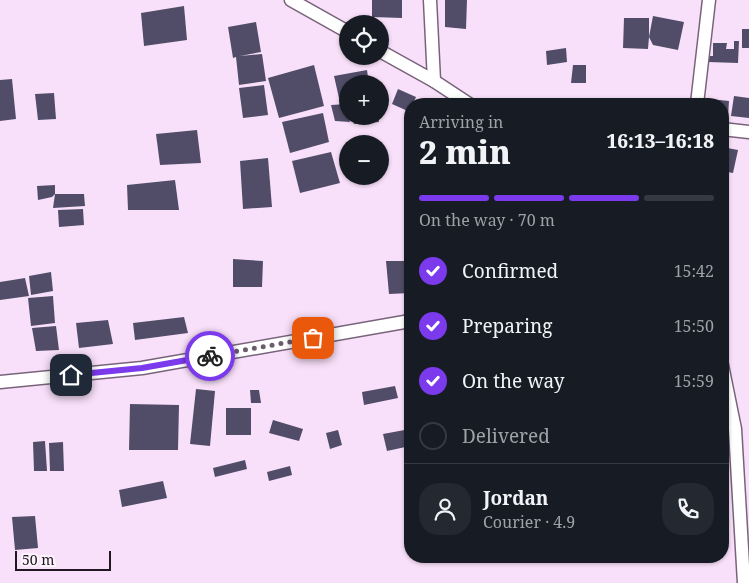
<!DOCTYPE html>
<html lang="en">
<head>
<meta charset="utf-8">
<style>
	body { margin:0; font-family:"Noto Serif",serif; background:#242831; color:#f1f3f6; height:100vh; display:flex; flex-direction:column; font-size:19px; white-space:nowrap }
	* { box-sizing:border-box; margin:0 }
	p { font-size:16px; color:#9ea1a6 }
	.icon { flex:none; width:28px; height:28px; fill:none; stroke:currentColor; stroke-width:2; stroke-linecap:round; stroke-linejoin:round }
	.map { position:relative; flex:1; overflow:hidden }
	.details { position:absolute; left:404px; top:98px; width:325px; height:465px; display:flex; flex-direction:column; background:#171b24; border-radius:20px; box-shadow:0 1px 4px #0004 }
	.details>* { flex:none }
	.tools { position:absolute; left:339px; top:15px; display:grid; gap:10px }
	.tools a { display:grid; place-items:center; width:50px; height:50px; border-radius:50%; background:#171b24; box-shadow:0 1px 4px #0004; font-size:25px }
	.scale { position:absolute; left:15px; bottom:12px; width:96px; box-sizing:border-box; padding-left:5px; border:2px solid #201721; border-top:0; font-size:14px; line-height:18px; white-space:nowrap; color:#201721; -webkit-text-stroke:4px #fdf3fd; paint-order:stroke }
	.pin { position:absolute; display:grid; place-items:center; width:42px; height:42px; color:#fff; margin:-21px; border-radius:10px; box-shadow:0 2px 8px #0006 }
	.courier { position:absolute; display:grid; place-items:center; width:50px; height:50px; margin:-25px; border:4px solid #7c3aed; border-radius:50%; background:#fff; color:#222; box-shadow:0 1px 6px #0007 }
	.overview em { font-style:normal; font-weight:800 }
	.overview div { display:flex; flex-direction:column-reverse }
	.overview { display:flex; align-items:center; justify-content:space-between; height:85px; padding:0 15px }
	h1 { font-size:32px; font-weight:800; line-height:38px }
	.bar { display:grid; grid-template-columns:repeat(4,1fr); gap:8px 5px; align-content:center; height:60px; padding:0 15px }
	.bar i { height:6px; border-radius:4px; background:#363941 }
	.bar .on { background:#7c3aed }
	.bar p { grid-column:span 4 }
	.line { display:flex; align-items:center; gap:12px; padding:0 15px; border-top:1px solid #363941 }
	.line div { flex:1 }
	.round { display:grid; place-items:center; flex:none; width:52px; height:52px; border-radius:20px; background:#242831 }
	ol { padding:0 15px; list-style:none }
	li { display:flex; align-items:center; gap:15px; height:55px }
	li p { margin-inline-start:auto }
	li .icon { padding:5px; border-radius:50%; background:#7c3aed; color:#fff; stroke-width:4 }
	li:last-child { color:#9ea1a6 }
	li i { width:28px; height:28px; border:2px solid #363941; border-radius:50% }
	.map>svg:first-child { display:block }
</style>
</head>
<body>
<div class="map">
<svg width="749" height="583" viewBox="0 0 749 583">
	<rect width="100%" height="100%" fill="#f9e0fa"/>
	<g fill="#514d68">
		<polygon points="372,0 402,0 402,18 372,17"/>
		<polygon points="445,0 467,0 466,29 445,27"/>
		<polygon points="184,6 187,40 144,46 141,13"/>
		<polygon points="653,16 684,22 678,50 653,45 649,37 648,49 623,48 624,18 649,18 649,37"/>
		<polygon points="256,22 261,52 240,56 262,54 266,81 239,85 236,57 233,58 228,27"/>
		<rect x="742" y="29" width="7" height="19"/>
		<polygon points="734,41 739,41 738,63 708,62 708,56 713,56 713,43 727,43 726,49 734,49"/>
		<polygon points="566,48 567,62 547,65 546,51"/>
		<polygon points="314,65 324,106 279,118 268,78"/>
		<polygon points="573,65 586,65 586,83 571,83"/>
		<polygon points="367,70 369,84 348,84 348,97 339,98 334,76"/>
		<polygon points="12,79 16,119 0,121 0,80"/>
		<polygon points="264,85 268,115 243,118 239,88"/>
		<polygon points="398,89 416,97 413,104 410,104 410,112 392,104"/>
		<polygon points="54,93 56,119 38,120 35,94"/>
		<polygon points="734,96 749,98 749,118 731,116"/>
		<polygon points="710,99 729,101 728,117 722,117 722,104 710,104"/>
		<polygon points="347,104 348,116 350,122 335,121 331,105"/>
		<polygon points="323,113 329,142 290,153 282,122"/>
		<polygon points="352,116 378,116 379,122 354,124"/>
		<polygon points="197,130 201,163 160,165 156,134"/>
		<polygon points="722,147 738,150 733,173 722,171"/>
		<polygon points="331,152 340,183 300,193 292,161"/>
		<polygon points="268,158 272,207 243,209 240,161"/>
		<polygon points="175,180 179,210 128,210 127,185"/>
		<polygon points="55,185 55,194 52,197 38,200 37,186"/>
		<polygon points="55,194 84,194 85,206 53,208"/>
		<polygon points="83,209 84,225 59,227 58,210"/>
		<polygon points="233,259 263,261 262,287 233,287"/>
		<polygon points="386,261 410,261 410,293 389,294"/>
		<polygon points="51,272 53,291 31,295 29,276"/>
		<polygon points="25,278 29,296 0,300 0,282"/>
		<polygon points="53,296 55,323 31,326 28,298"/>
		<polygon points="184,317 188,333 135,340 133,323"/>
		<polygon points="108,320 113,344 79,348 76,323"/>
		<polygon points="56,326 59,350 36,351 32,328"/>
		<polygon points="395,386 398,398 364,405 362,392"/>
		<polygon points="196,389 215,391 210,446 190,444"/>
		<polygon points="250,390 259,390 261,403 251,403"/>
		<polygon points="130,404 179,405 178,450 129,450"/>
		<rect x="226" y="408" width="25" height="27"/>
		<polygon points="273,420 303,429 299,441 269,433"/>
		<polygon points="410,429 410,446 387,451 383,434"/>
		<polygon points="338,430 342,445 330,449 326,433"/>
		<polygon points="45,441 47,471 34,471 33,442"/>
		<polygon points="63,442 64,471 50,471 49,443"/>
		<polygon points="245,460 247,469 215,477 213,468"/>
		<polygon points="290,466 292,475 269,481 267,472"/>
		<polygon points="163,481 167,498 122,507 119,490"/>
		<polygon points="35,516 38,548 15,550 12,517"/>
	</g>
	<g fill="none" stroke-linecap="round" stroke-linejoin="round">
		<g stroke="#79637b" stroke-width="15">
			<g id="minor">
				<polyline points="291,0 348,32"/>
				<polyline points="430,0 434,81"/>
				<polyline points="380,51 434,81 469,104"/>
				<polyline points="697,104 709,0"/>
				<polyline points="722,129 749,132"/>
				<polyline points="722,365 735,429 744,583"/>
				<polyline points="0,382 142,368 410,321"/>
			</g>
		</g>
		<use href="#minor" stroke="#fff" stroke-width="12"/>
	</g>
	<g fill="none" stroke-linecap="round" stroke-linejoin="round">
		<polyline stroke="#6c5d6d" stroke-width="5" stroke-dasharray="0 9" points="210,356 313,338"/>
		<polyline stroke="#7c3aed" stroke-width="6" points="71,375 142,368 210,356"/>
	</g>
</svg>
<div class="tools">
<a><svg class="icon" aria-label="locate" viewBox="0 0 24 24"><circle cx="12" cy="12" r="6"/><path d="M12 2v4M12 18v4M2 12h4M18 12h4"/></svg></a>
<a>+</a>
<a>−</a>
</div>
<div class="scale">50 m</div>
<div class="pin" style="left:313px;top:338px;background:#ea580c"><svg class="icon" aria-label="bag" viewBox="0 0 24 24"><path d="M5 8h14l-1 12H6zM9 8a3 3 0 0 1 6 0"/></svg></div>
<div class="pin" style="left:71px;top:375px;background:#1f2937"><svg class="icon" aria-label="home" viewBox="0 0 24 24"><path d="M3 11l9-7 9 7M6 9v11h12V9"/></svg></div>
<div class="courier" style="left:210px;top:356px"><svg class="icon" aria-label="bike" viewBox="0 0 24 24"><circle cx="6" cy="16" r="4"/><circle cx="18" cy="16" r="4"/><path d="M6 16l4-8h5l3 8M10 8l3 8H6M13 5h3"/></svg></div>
<section class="details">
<div class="overview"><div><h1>2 min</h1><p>Arriving in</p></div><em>16:13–16:18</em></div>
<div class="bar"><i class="on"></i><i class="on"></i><i class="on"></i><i></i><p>On the way · 70 m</p></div>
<ol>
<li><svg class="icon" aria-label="check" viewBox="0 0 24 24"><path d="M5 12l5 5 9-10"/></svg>Confirmed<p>15:42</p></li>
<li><svg class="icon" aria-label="check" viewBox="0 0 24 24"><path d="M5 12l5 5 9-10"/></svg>Preparing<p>15:50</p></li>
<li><svg class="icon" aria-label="check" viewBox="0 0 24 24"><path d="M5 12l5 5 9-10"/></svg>On the way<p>15:59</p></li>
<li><i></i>Delivered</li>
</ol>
<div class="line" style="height:90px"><a class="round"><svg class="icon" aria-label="person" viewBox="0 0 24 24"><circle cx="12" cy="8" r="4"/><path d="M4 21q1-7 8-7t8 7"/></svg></a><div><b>Jordan</b><p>Courier · 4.9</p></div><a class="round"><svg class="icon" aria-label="phone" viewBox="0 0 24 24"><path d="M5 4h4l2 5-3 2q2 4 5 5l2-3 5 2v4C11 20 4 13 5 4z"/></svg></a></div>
</section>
</div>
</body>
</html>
